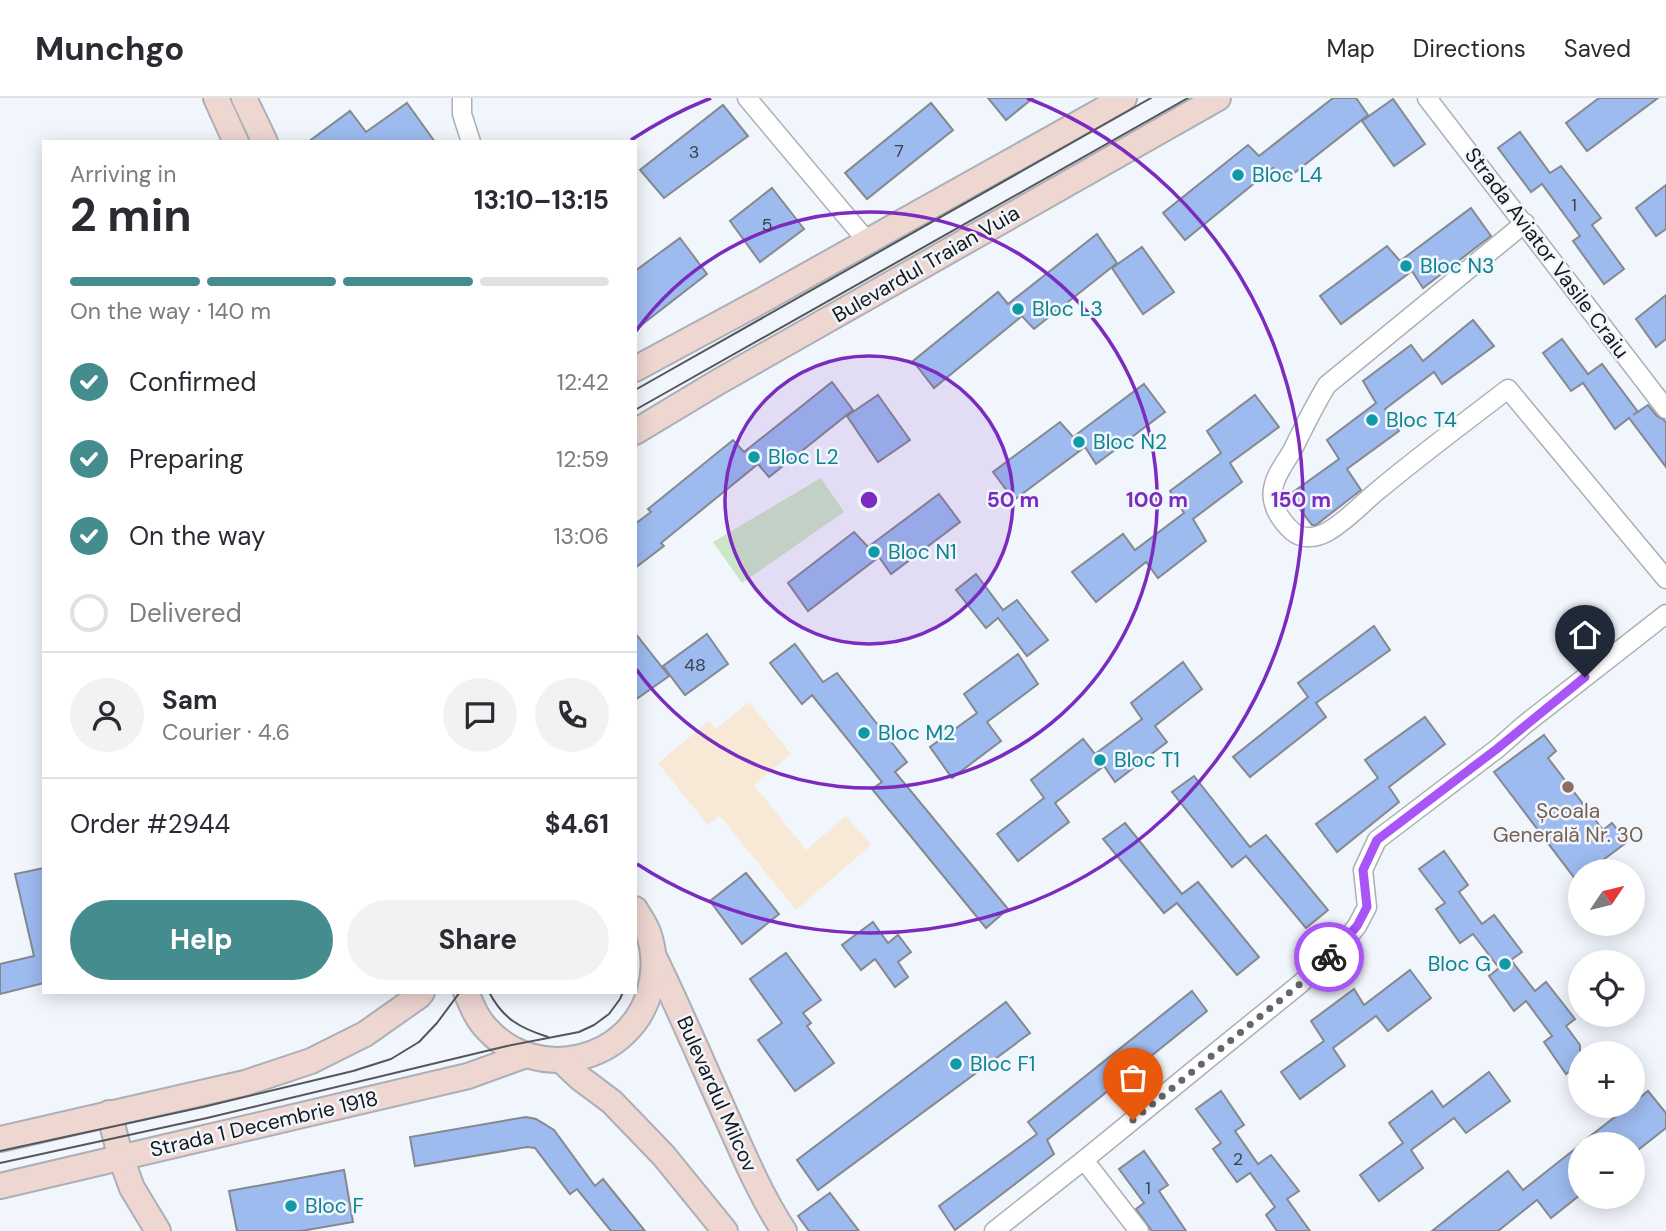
<!DOCTYPE html>
<html lang="en">
<head>
<meta charset="utf-8">
<style>
	body { margin:0; font-family:"DM Sans",sans-serif; background:#f2f2f3; color:#2b2b33; height:100vh; display:flex; flex-direction:column; font-size:26px; white-space:nowrap }
	* { box-sizing:border-box; margin:0 }
	p { font-size:23px; color:#7c7c81 }
	.icon { flex:none; width:38px; height:38px; fill:none; stroke:currentColor; stroke-width:2; stroke-linecap:round; stroke-linejoin:round }
	.map { position:relative; flex:1; overflow:hidden }
	.side { position:absolute; left:42px; top:42px; width:595px; height:854px; display:flex; flex-direction:column; background:#fff; border-radius:0px; box-shadow:0 4px 18px #0003 }
	.side>* { flex:none }
	.needle { width:46px; rotate:55deg }
	.buttons { position:absolute; left:1568px; top:761px; display:grid; gap:14px }
	.buttons a { display:grid; place-items:center; width:77px; height:77px; border-radius:50%; background:#fff; box-shadow:0 4px 18px #0003; font-size:35px }
	.pin { position:absolute; display:grid; place-items:center; width:60px; height:60px; color:#fff; margin:-72px -30px; border-radius:50% 50% 50% 0; rotate:-45deg; box-shadow:0 0 7px #0007 }
	.pin .icon { rotate:45deg }
	.courier { position:absolute; display:grid; place-items:center; width:70px; height:70px; margin:-35px; border:5px solid #a855f7; border-radius:50%; background:#fff; color:#222; box-shadow:0 2px 9px #0007 }
	.head em { font-style:normal; font-weight:700 }
	.head div { display:flex; flex-direction:column-reverse }
	.head { display:flex; align-items:center; justify-content:space-between; height:119px; padding:0 28px }
	h1 { font-size:46px; font-weight:700; line-height:52px }
	.bar { display:grid; grid-template-columns:repeat(4,1fr); gap:10px 7px; align-content:center; height:84px; padding:0 28px }
	.bar i { height:9px; border-radius:5px; background:#e1e1e2 }
	.bar .current { background:#448c8d }
	.bar p { grid-column:span 4 }
	.line { display:flex; align-items:center; gap:18px; padding:0 28px; border-top:2px solid #e1e1e2 }
	.line div { flex:1 }
	.round { display:grid; place-items:center; flex:none; width:74px; height:74px; border-radius:37px; background:#f2f2f3 }
	ol { padding:0 28px; list-style:none }
	li { display:flex; align-items:center; gap:21px; height:77px }
	li p { margin-inline-start:auto }
	li .icon { padding:7px; border-radius:50%; background:#448c8d; color:#fff; stroke-width:4 }
	li:last-child { color:#7c7c81 }
	li i { width:38px; height:38px; border:4px solid #e1e1e2; border-radius:50% }
	.primary-button { display:flex; gap:14px; margin-top:auto; padding:14px 28px }
	.primary-button a { flex:1; height:80px; border-radius:42px; background:#448c8d; color:#fff; font-size:28px; font-weight:700; line-height:80px; text-align:center }
	.primary-button a+a { background:#f2f2f3; color:#2b2b33 }
	header { display:flex; align-items:center; gap:42px; box-sizing:border-box; height:98px; padding:0 35px; background:#fff; border-bottom:2px solid #e1e1e2 }
	header strong { font-size:33px }
	nav { display:flex; gap:38px; margin-inline-start:auto; font-size:24px }
	.map>svg:first-child { display:block }
</style>
</head>
<body>
<header>
<strong>Munchgo</strong>
<nav><a>Map</a><a>Directions</a><a>Saved</a></nav>
</header>
<div class="map">
<svg width="1666" height="1133" viewBox="0 0 1666 1133">
	<rect width="100%" height="100%" fill="#f1f5fc"/>
	<polygon fill="#f8e9d6" points="749,604 791,656 754,687 806,752 846,718 871,747 796,812 720,718 708,727 658,665 709,623 716,631"/>
	<polygon fill="#cce7c6" points="821,380 844,414 742,485 713,444"/>
	<g fill="#9dbbef" stroke="#85888e" stroke-width="2">
		<polygon points="988,0 1033,0 1006,22"/>
		<polygon points="1333,0 1356,0 1368,17 1284,83 1273,70 1185,142 1163,115 1248,47 1259,58"/>
		<polygon points="1599,0 1658,0 1587,53 1566,25"/>
		<polygon points="1393,1 1425,46 1394,68 1362,23"/>
		<polygon points="407,5 435,44 308,44 350,13 366,34"/>
		<polygon points="931,5 953,32 867,101 845,75"/>
		<polygon points="723,7 748,38 664,100 640,72"/>
		<polygon points="1520,34 1550,75 1561,68 1601,120 1592,127 1624,171 1604,186 1573,143 1580,138 1542,86 1531,94 1498,50"/>
		<polygon points="1666,87 1666,131 1656,138 1636,110"/>
		<polygon points="772,90 804,131 760,164 730,123"/>
		<polygon points="1471,110 1491,138 1423,190 1412,173 1341,226 1320,198 1387,148 1400,163"/>
		<polygon points="1097,136 1117,165 1034,231 1022,218 934,290 913,263 998,194 1008,206"/>
		<polygon points="680,140 707,176 635,232 635,173"/>
		<polygon points="1142,149 1174,194 1143,216 1112,170"/>
		<polygon points="1666,197 1666,241 1656,249 1636,221"/>
		<polygon points="1473,222 1494,248 1442,286 1434,274 1385,311 1399,333 1347,371 1361,392 1316,427 1312,427 1289,397 1339,361 1327,342 1376,305 1363,283 1411,247 1423,263"/>
		<polygon points="1562,241 1588,276 1602,266 1638,314 1633,317 1648,307 1657,318 1664,322 1666,325 1666,369 1629,320 1615,331 1583,285 1571,293 1543,255"/>
		<polygon points="832,284 853,312 769,379 758,366 661,445 664,448 635,470 635,426 651,414 648,411 733,342 744,354"/>
		<polygon points="1144,286 1165,314 1096,366 1085,349 1014,402 993,374 1060,324 1073,339"/>
		<polygon points="878,297 910,342 878,364 847,318"/>
		<polygon points="1255,297 1279,329 1230,365 1242,384 1193,421 1206,443 1158,480 1146,464 1096,504 1072,474 1123,436 1135,452 1184,415 1170,393 1221,355 1207,333"/>
		<polygon points="939,396 960,424 891,476 879,459 808,513 788,485 854,434 868,449"/>
		<polygon points="976,476 1003,512 1017,502 1048,542 1027,558 998,520 986,530 956,492"/>
		<polygon points="1374,528 1390,552 1316,605 1326,619 1250,679 1233,659 1308,599 1298,585"/>
		<polygon points="635,535 669,578 635,602"/>
		<polygon points="707,536 728,566 685,597 663,568"/>
		<polygon points="795,546 823,584 837,575 907,664 895,674 1008,811 986,830 872,691 882,684 812,597 802,606 770,565"/>
		<polygon points="1018,556 1038,586 987,624 1001,643 952,680 930,649 977,615 964,596"/>
		<polygon points="1183,564 1202,591 1155,628 1167,644 1115,684 1104,668 1055,705 1069,724 1018,763 997,736 1044,700 1031,682 1083,641 1095,656 1142,621 1131,605"/>
		<polygon points="1425,619 1445,646 1389,689 1399,704 1337,754 1316,726 1378,680 1365,662"/>
		<polygon points="1544,637 1556,653 1548,660 1603,732 1612,725 1627,744 1587,774 1580,774 1580,779 1576,782 1494,674"/>
		<polygon points="1194,678 1250,749 1266,737 1328,812 1306,830 1246,758 1232,769 1172,694"/>
		<polygon points="1125,725 1182,796 1198,784 1259,859 1237,877 1177,805 1164,815 1103,741"/>
		<polygon points="1444,753 1468,787 1459,794 1482,826 1494,817 1522,854 1511,862 1535,893 1546,884 1575,921 1566,928 1580,947 1580,966 1566,976 1544,944 1552,938 1526,903 1514,913 1489,878 1499,870 1473,836 1460,845 1436,811 1445,805 1419,771"/>
		<polygon points="44,770 44,885 0,896 0,866 34,858 15,776"/>
		<polygon points="746,775 779,816 742,846 710,803"/>
		<polygon points="873,824 888,845 898,837 911,854 898,864 908,879 895,889 875,861 861,872 842,847"/>
		<polygon points="786,855 821,902 803,915 811,925 807,928 834,965 795,993 758,942 782,925 750,881"/>
		<polygon points="1410,872 1431,900 1388,933 1376,918 1333,950 1345,968 1300,1001 1281,974 1324,943 1311,923 1354,891 1364,907"/>
		<polygon points="1192,893 1207,913 1047,1042 1054,1056 955,1132 939,1108 1037,1036 1028,1024"/>
		<polygon points="1006,904 1030,935 818,1092 797,1062"/>
		<polygon points="1489,974 1510,1003 1466,1035 1454,1020 1411,1052 1423,1070 1379,1103 1360,1077 1403,1045 1389,1025 1432,993 1443,1009"/>
		<polygon points="1221,993 1244,1027 1235,1033 1258,1066 1271,1057 1299,1093 1287,1101 1310,1133 1277,1133 1266,1117 1275,1109 1250,1075 1237,1084 1213,1051 1221,1045 1196,1011"/>
		<polygon points="1648,993 1666,1015 1666,1030 1633,1056 1633,1046 1580,1046 1629,1008 1633,1008 1633,1005"/>
		<polygon points="526,1019 536,1021 554,1032 595,1088 603,1081 645,1133 611,1133 577,1091 570,1096 535,1050 527,1049 415,1068 410,1039"/>
		<polygon points="1580,1047 1580,1097 1551,1120 1537,1102 1498,1133 1432,1133 1508,1073 1523,1092"/>
		<polygon points="1144,1053 1168,1087 1159,1093 1186,1133 1152,1133 1136,1111 1144,1105 1119,1071"/>
		<polygon points="344,1072 353,1124 301,1133 237,1133 229,1093"/>
		<polygon points="830,1095 859,1133 809,1133 798,1118"/>
	</g>
	<g fill="none" stroke-linecap="round" stroke-linejoin="round">
		<g stroke="#acb0b6" stroke-width="21">
			<g id="street">
				<polyline points="462,0 462,16 471,44"/>
				<polyline points="747,0 867,143"/>
				<polyline points="1427,0 1666,311"/>
				<path d="M1525,125L1327,287C1314,308 1303,331 1292,353C1285,365 1275,377 1273,391C1270,407 1281,423 1292,433C1302,442 1316,440 1327,434C1347,423 1363,404 1381,390C1422,356 1465,324 1508,291L1666,481"/>
				<polyline points="1084,1062 1139,1133"/>
				<polyline points="994,1133 1084,1062 1220,951 1300,886 1339,850 1357,828 1367,809 1363,772 1377,742 1498,650 1524,627 1666,516"/>
			</g>
		</g>
		<g stroke="#acb0b6" stroke-width="28">
			<g id="secondary">
				<polyline points="216,0 236,44"/>
				<polyline points="244,0 265,44"/>
				<polyline points="635,271 761,203 1124,0"/>
				<polyline points="635,334 718,284 1218,0"/>
				<path d="M654,859C680,912 703,967 728,1022C745,1060 761,1098 784,1133"/>
				<path d="M466,894C472,908 477,921 487,931C537,986 631,964 650,892C655,873 655,853 648,834C645,826 639,818 635,811"/>
				<polyline points="562,963 580,980 612,1004 664,1058 725,1133"/>
				<polyline points="109,1015 121,1060 132,1090 158,1133"/>
				<polyline points="0,1041 245,985 311,963 365,936 419,898 422,894"/>
				<polyline points="0,1088 468,978 526,957"/>
			</g>
		</g>
		<use href="#street" stroke="#fff" stroke-width="18"/>
		<use href="#secondary" stroke="#eed6d1" stroke-width="24"/>
		<g stroke="#54565a" stroke-width="2">
			<polyline points="635,292 1151,0"/>
			<polyline points="635,312 1188,0"/>
			<path d="M489,894C503,921 520,930 548,939"/>
			<polyline points="0,1053 203,1009 353,973 391,961 419,944 437,925 460,894"/>
			<polyline points="0,1065 207,1020 507,948 579,934 594,927 609,916 620,901 623,894"/>
		</g>
	</g>
	<g fill="none" stroke-linecap="round" stroke-linejoin="round">
		<polyline stroke="#63666a" stroke-width="7" stroke-dasharray="0 12.6" points="1133,1022 1300,886 1329,859"/>
		<polyline stroke="#a855f7" stroke-width="9" points="1329,859 1357,828 1367,809 1363,772 1377,742 1498,650 1585,579"/>
	</g>
	<circle cx="869" cy="402" r="144" fill="#7b2cbf" fill-opacity=".12"/>
	<g fill="none" stroke="#7b2cbf" stroke-width="3.5">
		<circle cx="869" cy="402" r="144"/>
		<path d="M636 233A288 288 0 1 1 636 571"/>
		<path d="M631 42A432 432 0 0 1 711 0M1027 0A432 432 0 1 1 637 766"/>
	</g>
	<g fill="#0f9aa8" stroke="#f1f5fc" stroke-width="2.5">
		<circle cx="1238" cy="77" r="7"/>
		<circle cx="1406" cy="168" r="7"/>
		<circle cx="1018" cy="211" r="7"/>
		<circle cx="1372" cy="322" r="7"/>
		<circle cx="1079" cy="344" r="7"/>
		<circle cx="754" cy="359" r="7"/>
		<circle cx="874" cy="454" r="7"/>
		<circle cx="864" cy="635" r="7"/>
		<circle cx="1100" cy="662" r="7"/>
		<circle cx="1505" cy="866" r="7"/>
		<circle cx="956" cy="966" r="7"/>
		<circle cx="291" cy="1108" r="7"/>
	</g>
	<circle fill="#8d6e63" stroke="#f1f5fc" stroke-width="2.5" cx="1568" cy="689" r="7"/>
	<g text-anchor="middle" stroke-width="5" stroke-linejoin="round" paint-order="stroke">
		<g font-size="18" fill="#384250">
			<text x="899" y="59">7</text>
			<text x="694" y="60">3</text>
			<text x="1574" y="113">1</text>
			<text x="767" y="133">5</text>
			<text x="695" y="573">48</text>
			<text x="1238" y="1067">2</text>
			<text x="1148" y="1096">1</text>
		</g>
		<g font-size="21" fill="#0d838f" stroke="#f1f5fc" text-anchor="start">
			<text x="1252" y="84">Bloc L4</text>
			<text x="1420" y="175">Bloc N3</text>
			<text x="1032" y="218">Bloc L3</text>
			<text x="1386" y="329">Bloc T4</text>
			<text x="1093" y="351">Bloc N2</text>
			<text x="768" y="366">Bloc L2</text>
			<text x="888" y="461">Bloc N1</text>
			<text x="878" y="642">Bloc M2</text>
			<text x="1114" y="669">Bloc T1</text>
			<text x="1491" y="873" text-anchor="end">Bloc G</text>
			<text x="970" y="973">Bloc F1</text>
			<text x="305" y="1115">Bloc F</text>
		</g>
		<g font-size="21" fill="#17191b" stroke="#f1f5fc">
			<text transform="translate(1547 155) rotate(53)" y="7">Strada Aviator Vasile Craiu</text>
			<text transform="translate(926 166) rotate(-30)" y="7">Bulevardul Traian Vuia</text>
			<text transform="translate(717 996) rotate(66)" y="7">Bulevardul Milcov</text>
			<text transform="translate(264 1026) rotate(-13)" y="7">Strada 1 Decembrie 1918</text>
		</g>
		<g font-size="21" fill="#785e54" stroke="#f1f5fc">
			<text x="1568" y="720">Școala<tspan x="1568" dy="24">Generală Nr. 30</tspan></text>
		</g>
	</g>
	<circle cx="869" cy="402" r="10" fill="#7b2cbf" stroke="#f1f5fc" stroke-width="3.5"/>
	<g font-size="21" text-anchor="middle" font-weight="bold" fill="#7b2cbf" stroke="#f1f5fc" stroke-width="5" stroke-linejoin="round" paint-order="stroke">
		<text x="1013" y="409">50 m</text>
		<text x="1157" y="409">100 m</text>
		<text x="1301" y="409">150 m</text>
	</g>
</svg>
<div class="buttons">
<a><svg class="needle" viewBox="-14 -14 28 28"><path d="M0-13l5 13h-10z" fill="#e53935"/><path d="M0 13l5-13h-10z" fill="#7c7c81"/></svg></a>
<a><svg class="icon" aria-label="locate" viewBox="0 0 24 24"><circle cx="12" cy="12" r="6"/><path d="M12 2v4M12 18v4M2 12h4M18 12h4"/></svg></a>
<a>+</a>
<a>−</a>
</div>
<div class="pin" style="left:1133px;top:1022px;background:#ea580c"><svg class="icon" aria-label="bag" viewBox="0 0 24 24"><path d="M5 8h14l-1 12H6zM9 8a3 3 0 0 1 6 0"/></svg></div>
<div class="pin" style="left:1585px;top:579px;background:#1f2937"><svg class="icon" aria-label="home" viewBox="0 0 24 24"><path d="M3 11l9-7 9 7M6 9v11h12V9"/></svg></div>
<div class="courier" style="left:1329px;top:859px"><svg class="icon" aria-label="bike" viewBox="0 0 24 24"><circle cx="6" cy="16" r="4"/><circle cx="18" cy="16" r="4"/><path d="M6 16l4-8h5l3 8M10 8l3 8H6M13 5h3"/></svg></div>
<section class="side">
<div class="head"><div><h1>2 min</h1><p>Arriving in</p></div><em>13:10–13:15</em></div>
<div class="bar"><i class="current"></i><i class="current"></i><i class="current"></i><i></i><p>On the way · 140 m</p></div>
<ol>
<li><svg class="icon" aria-label="check" viewBox="0 0 24 24"><path d="M5 12l5 5 9-10"/></svg>Confirmed<p>12:42</p></li>
<li><svg class="icon" aria-label="check" viewBox="0 0 24 24"><path d="M5 12l5 5 9-10"/></svg>Preparing<p>12:59</p></li>
<li><svg class="icon" aria-label="check" viewBox="0 0 24 24"><path d="M5 12l5 5 9-10"/></svg>On the way<p>13:06</p></li>
<li><i></i>Delivered</li>
</ol>
<div class="line" style="height:126px"><a class="round"><svg class="icon" aria-label="person" viewBox="0 0 24 24"><circle cx="12" cy="8" r="4"/><path d="M4 21q1-7 8-7t8 7"/></svg></a><div><b>Sam</b><p>Courier · 4.6</p></div><a class="round"><svg class="icon" aria-label="chat" viewBox="0 0 24 24"><path d="M4 5h16v11H9l-5 4z"/></svg></a><a class="round"><svg class="icon" aria-label="phone" viewBox="0 0 24 24"><path d="M5 4h4l2 5-3 2q2 4 5 5l2-3 5 2v4C11 20 4 13 5 4z"/></svg></a></div>
<div class="line" style="height:91px"><div>Order #2944</div><b>$4.61</b></div>
<div class="primary-button"><a>Help</a><a>Share</a></div>
</section>
</div>
</body>
</html>
